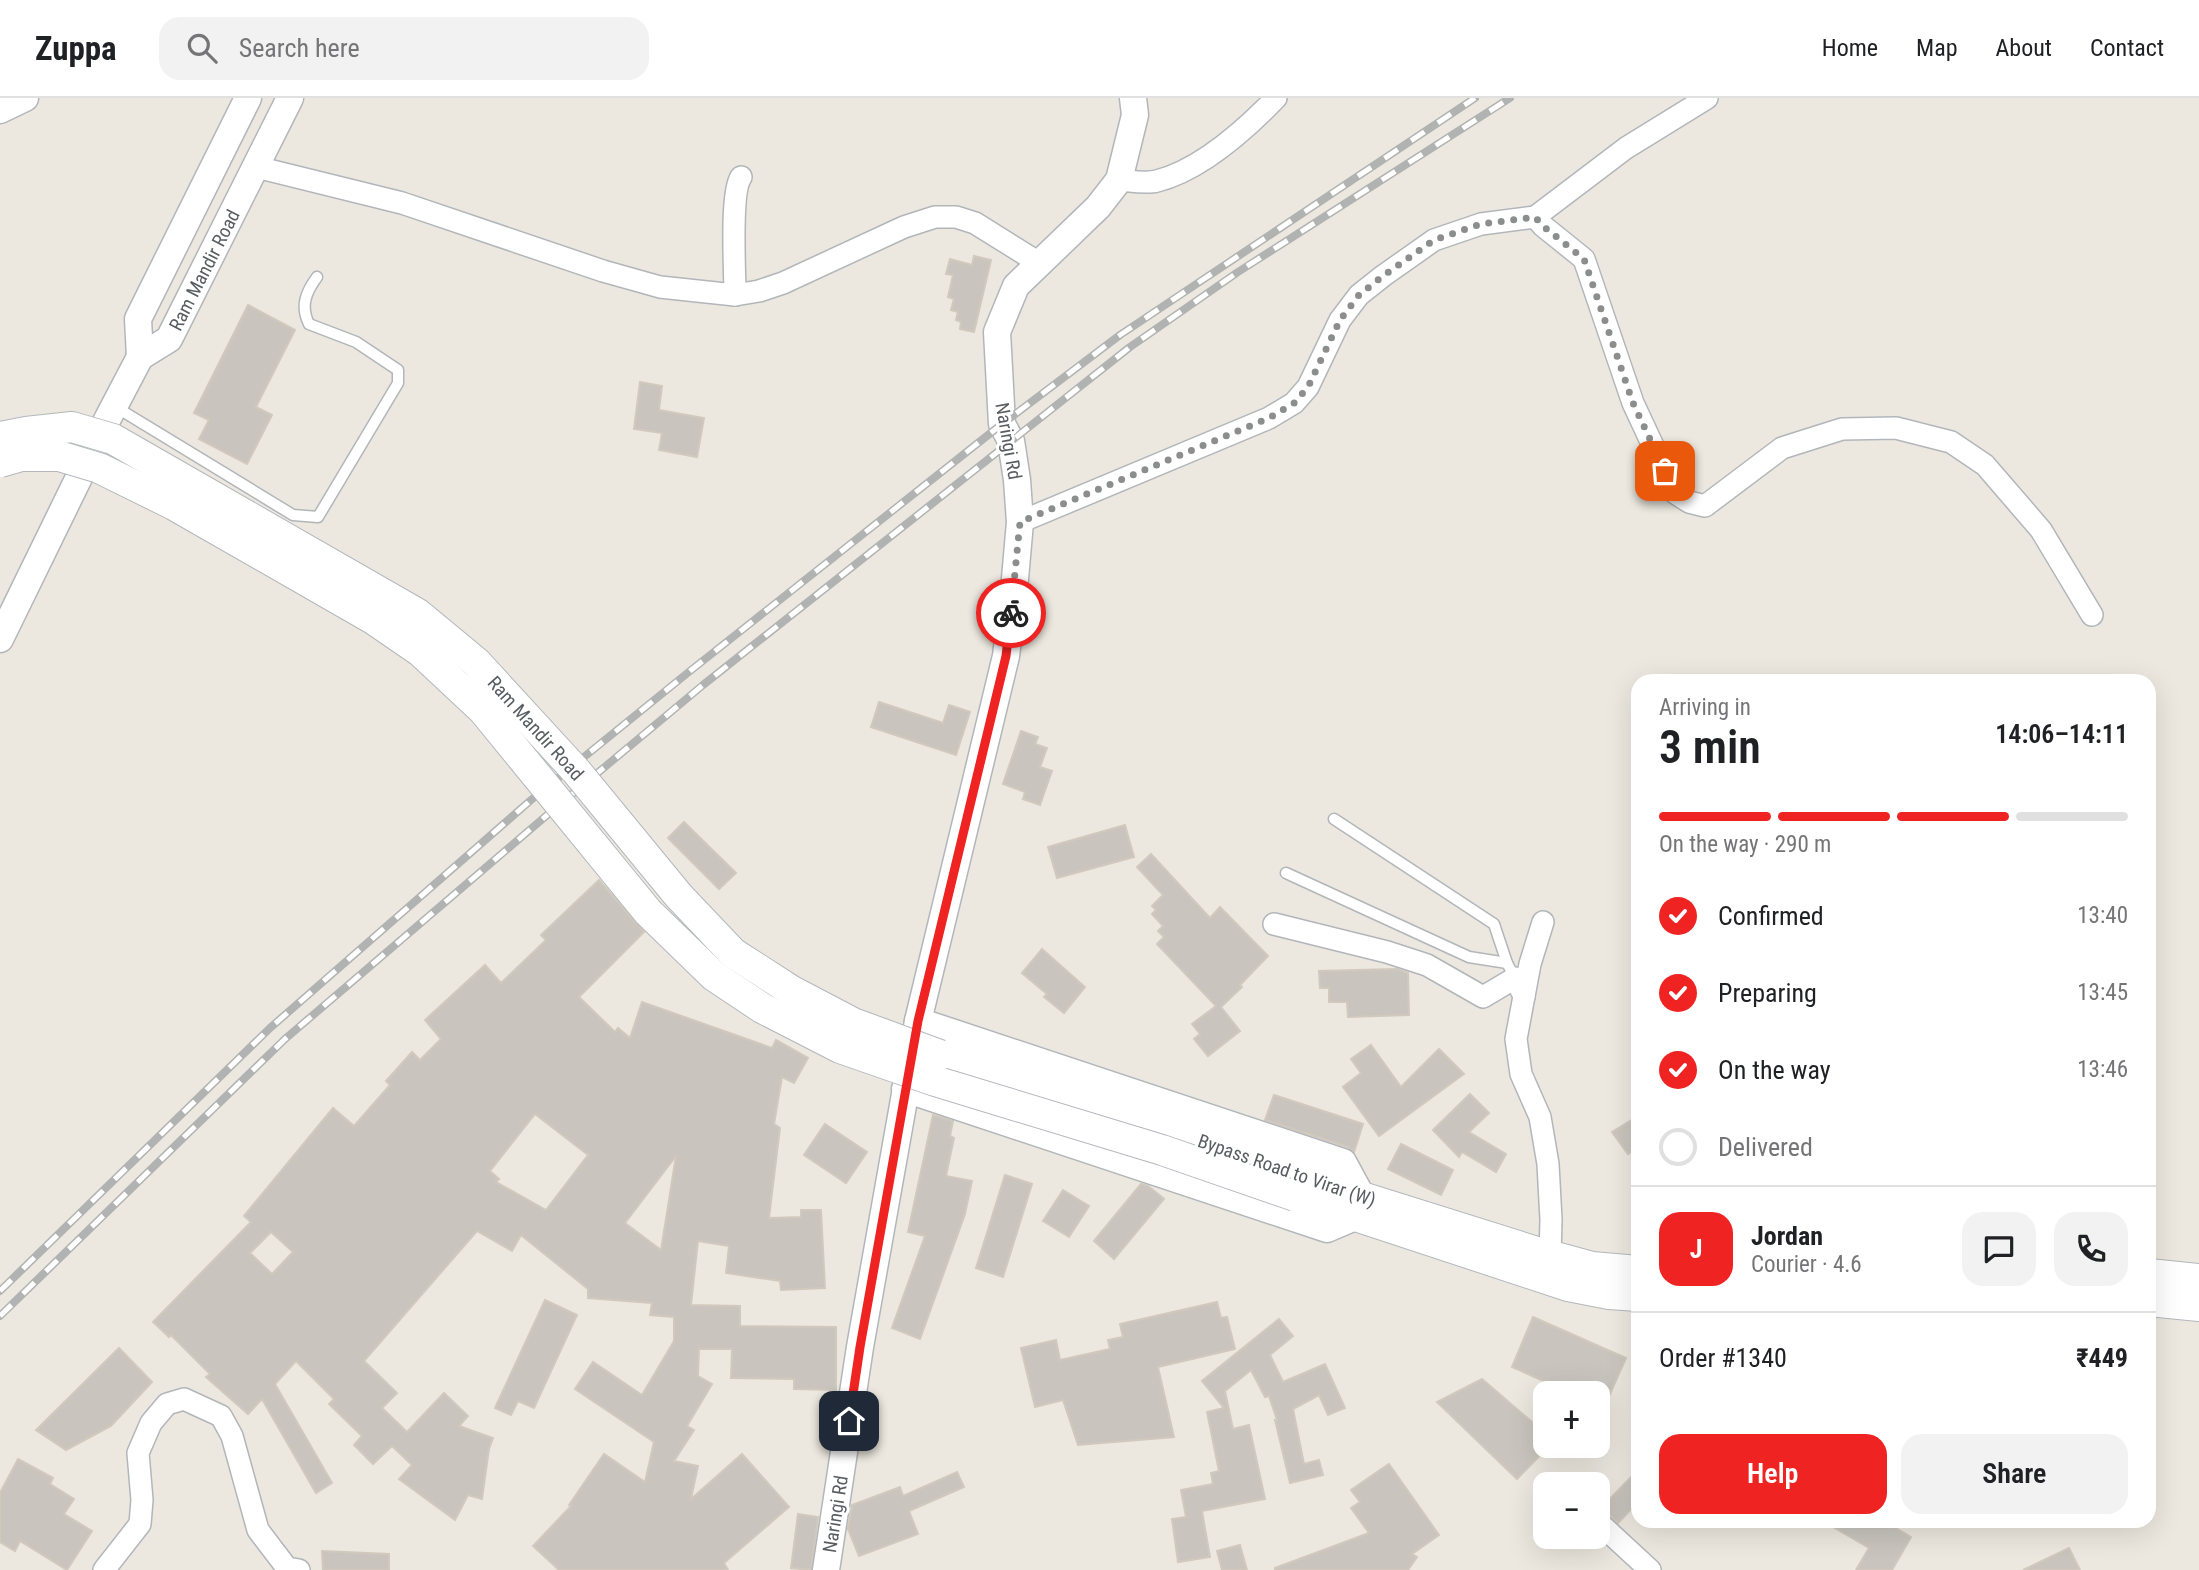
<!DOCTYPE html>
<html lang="en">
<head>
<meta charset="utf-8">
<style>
	body { margin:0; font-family:"Roboto Condensed",sans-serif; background:#f2f2f2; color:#202124; height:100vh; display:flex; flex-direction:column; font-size:26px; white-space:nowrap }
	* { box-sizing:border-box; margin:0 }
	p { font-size:23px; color:#757577 }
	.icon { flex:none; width:38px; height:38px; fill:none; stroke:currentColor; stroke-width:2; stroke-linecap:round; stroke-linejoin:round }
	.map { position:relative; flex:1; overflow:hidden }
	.sheet { position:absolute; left:1631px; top:576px; width:525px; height:854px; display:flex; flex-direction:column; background:#fff; border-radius:21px; box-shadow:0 7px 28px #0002 }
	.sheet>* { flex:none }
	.buttons { position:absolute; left:1533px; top:1283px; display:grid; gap:14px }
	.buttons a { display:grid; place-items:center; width:77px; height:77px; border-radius:14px; background:#fff; box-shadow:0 7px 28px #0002; font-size:35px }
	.pin { position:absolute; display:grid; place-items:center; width:60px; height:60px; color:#fff; margin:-30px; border-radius:14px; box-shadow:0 4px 10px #0006 }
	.courier { position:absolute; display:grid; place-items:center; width:70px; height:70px; margin:-35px; border:5px solid #ef2322; border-radius:50%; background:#fff; color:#222; box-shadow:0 2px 9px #0007 }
	.headline em { font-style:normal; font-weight:600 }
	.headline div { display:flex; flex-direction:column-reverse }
	.headline { display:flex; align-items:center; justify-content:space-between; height:119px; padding:0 28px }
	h1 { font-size:46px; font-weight:600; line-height:52px }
	.bar { display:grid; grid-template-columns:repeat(4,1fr); gap:10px 7px; align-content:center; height:84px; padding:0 28px }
	.bar i { height:9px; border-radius:5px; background:#e0e0e0 }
	.bar .on { background:#ef2322 }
	.bar p { grid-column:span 4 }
	.line { display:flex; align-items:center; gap:18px; padding:0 28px; border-top:2px solid #e0e0e0 }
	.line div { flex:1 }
	.round { display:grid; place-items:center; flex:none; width:74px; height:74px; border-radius:21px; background:#f2f2f2 }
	ol { padding:0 28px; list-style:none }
	li { display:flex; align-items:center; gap:21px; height:77px }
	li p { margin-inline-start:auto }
	li .icon { padding:7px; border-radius:50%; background:#ef2322; color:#fff; stroke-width:4 }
	li:last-child { color:#757577 }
	li i { width:38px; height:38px; border:4px solid #e0e0e0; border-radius:50% }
	.button { display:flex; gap:14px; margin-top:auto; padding:14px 28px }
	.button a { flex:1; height:80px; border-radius:21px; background:#ef2322; color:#fff; font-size:28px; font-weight:600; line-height:80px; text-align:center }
	.button a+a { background:#f2f2f2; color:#202124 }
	header { display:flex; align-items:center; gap:42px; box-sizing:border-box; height:98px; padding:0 35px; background:#fff; border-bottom:2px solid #e0e0e0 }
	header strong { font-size:33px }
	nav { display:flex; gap:38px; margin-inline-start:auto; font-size:24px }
	.search { width:490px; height:63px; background:#f2f2f2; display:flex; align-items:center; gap:18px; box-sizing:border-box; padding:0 24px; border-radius:21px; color:#757577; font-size:26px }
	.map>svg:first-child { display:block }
</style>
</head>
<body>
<header>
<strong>Zuppa</strong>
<div class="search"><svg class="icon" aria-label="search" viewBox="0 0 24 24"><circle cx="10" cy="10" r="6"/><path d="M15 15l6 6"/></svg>Search here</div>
<nav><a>Home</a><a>Map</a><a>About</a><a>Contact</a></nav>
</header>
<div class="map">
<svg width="2199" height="1472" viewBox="0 0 2199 1472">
	<rect width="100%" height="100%" fill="#ece8df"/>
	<g fill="#c9c5be" stroke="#d1c9bd" stroke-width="2" fill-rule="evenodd">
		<polygon points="974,158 991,162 974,234 960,231 961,224 956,222 958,214 951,212 954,201 948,199 953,177 946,176 950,161 972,167"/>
		<polygon points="248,207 295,232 256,309 272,317 247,366 199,341 209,322 194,315"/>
		<polygon points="640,284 662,288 659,312 704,320 697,359 659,352 662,335 634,331"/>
		<polygon points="879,604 943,625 949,607 970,614 956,657 871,629"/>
		<polygon points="1021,633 1038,639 1035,646 1047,650 1040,669 1052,673 1040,707 1023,701 1025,694 1003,686"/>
		<polygon points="684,724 736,775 719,791 668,740"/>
		<polygon points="1125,727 1134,759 1057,780 1048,749"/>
		<polygon points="1151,756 1210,820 1220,809 1268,858 1240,887 1242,889 1221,909 1240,933 1208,958 1194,941 1200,936 1192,926 1216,908 1157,846 1164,839 1158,833 1163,828 1152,816 1156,812 1152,808 1163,797 1137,769"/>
		<path d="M599,782L644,834L579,899L615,934L618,930L630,940L642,904L772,950L776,942L808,960L794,985L782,979L774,1026L780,1030L769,1120L801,1119V1112H821L825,1190L781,1192L780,1183L726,1175L729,1148L698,1143L691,1207L740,1208V1228L836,1229V1292L794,1291V1281L731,1280L732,1251H699L698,1278L712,1286L687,1328L694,1332L674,1363L698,1368L691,1401L742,1356L789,1409L724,1465L728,1472H559L533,1448L571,1408L569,1407L604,1356L645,1384L654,1344L575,1291L593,1264L642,1297L674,1243V1219L650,1217L652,1205L588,1200V1191L521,1137L512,1153L477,1133L364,1263L397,1295L382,1310L407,1334L444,1295L468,1318L459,1328L493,1340L489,1351L482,1401L468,1397L455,1422L399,1381L412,1367L392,1348L373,1366L354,1347L362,1338L329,1306L334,1301L296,1263L275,1286L332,1385L316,1395L262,1301L248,1316L206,1279L210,1276L171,1237L169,1239L153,1224L251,1124L244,1118L333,1010L354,1028L390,987L386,983L412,954L420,962L441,941L425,922L485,867L501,885L546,842L541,837ZM535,1016L588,1057L546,1112L496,1084L499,1081L490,1073ZM676,1058L661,1152L625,1125ZM271,1134L293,1154L272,1176L250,1155Z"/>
		<polygon points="1042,851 1085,889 1064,915 1044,899 1047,896 1022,875"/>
		<polygon points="1397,871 1408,875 1409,917 1348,919 1347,904 1329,904 1329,890 1320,890 1319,873"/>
		<polygon points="1371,947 1401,989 1439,951 1464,976 1379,1038 1343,989 1361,975 1351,961"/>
		<polygon points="1470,996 1489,1015 1469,1034 1506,1056 1496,1074 1462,1054 1459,1059 1433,1032"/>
		<polygon points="1274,997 1363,1026 1354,1054 1348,1049 1265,1022"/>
		<polygon points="933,1017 953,1023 950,1038 954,1040 946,1078 972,1083 965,1116 920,1241 892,1230 925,1138 908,1134"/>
		<polygon points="1638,1018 1638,1049 1628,1056 1612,1034"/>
		<polygon points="825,1026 867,1054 846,1085 804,1057"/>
		<polygon points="1401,1046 1453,1072 1441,1097 1388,1071"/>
		<polygon points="1005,1077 1032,1086 1003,1179 976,1170"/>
		<polygon points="1141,1086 1148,1088 1164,1101 1114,1161 1094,1143"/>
		<polygon points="1063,1092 1089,1108 1069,1139 1043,1123"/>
		<polygon points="545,1202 577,1217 534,1310 518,1303 511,1317 495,1310"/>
		<polygon points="1217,1204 1221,1220 1227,1219 1235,1251 1158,1269 1174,1339 1078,1347 1063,1302 1035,1309 1021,1250 1056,1242 1060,1262 1110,1251 1108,1242 1123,1239 1120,1226"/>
		<polygon points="1533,1219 1626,1260 1598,1323 1598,1295 1571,1295 1512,1269"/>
		<polygon points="1279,1221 1293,1238 1270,1257 1283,1284 1325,1266 1345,1310 1328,1317 1319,1297 1293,1311 1304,1366 1319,1362 1323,1377 1290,1385 1275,1322 1277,1322 1269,1298 1265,1299 1251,1272 1225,1293 1233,1331 1249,1327 1265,1401 1202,1413 1210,1459 1178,1464 1172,1421 1186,1419 1181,1392 1213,1386 1211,1375 1219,1373 1207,1314 1224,1310 1202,1283"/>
		<polygon points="119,1250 152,1284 111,1328 66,1352 36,1332"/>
		<polygon points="1482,1281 1545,1335 1545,1352 1517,1381 1437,1304"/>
		<polygon points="18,1361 53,1380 50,1386 74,1401 64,1416 92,1433 67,1472 20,1443 15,1453 0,1444 0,1395"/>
		<polygon points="1389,1366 1439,1437 1412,1456 1417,1459 1408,1472 1275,1472 1275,1470 1369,1435 1351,1410 1360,1404 1351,1392"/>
		<polygon points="1638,1372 1638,1404 1618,1425 1602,1409"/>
		<polygon points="957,1374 964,1389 909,1413 918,1436 859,1458 848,1431 852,1407 900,1389 903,1398"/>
		<polygon points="798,1416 818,1419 811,1472 791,1470"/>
		<polygon points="1823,1423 1884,1423 1911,1439 1892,1472 1856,1472 1869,1450"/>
		<polygon points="1240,1447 1247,1472 1222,1472 1217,1453"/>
		<polygon points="2069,1450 2080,1472 2023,1472"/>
		<polygon points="322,1453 389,1456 389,1472 323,1472"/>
	</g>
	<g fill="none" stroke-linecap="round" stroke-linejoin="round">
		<g stroke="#b2b6bb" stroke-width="13">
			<g id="service">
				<path d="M114,308L293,417L318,419L398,285V272L356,244L309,226C300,208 306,194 317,179"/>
				<polyline points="1334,721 1494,826 1507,865 1515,880"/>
				<polyline points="1286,775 1469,859 1507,865"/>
			</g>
		</g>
		<g stroke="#b2b6bb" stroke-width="24">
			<g id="minor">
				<polyline points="256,69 402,105 603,173 660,189 735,197 759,193 783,185 904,129 935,119 956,119 975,125 1039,165"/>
				<path d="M1119,82C1131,83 1146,86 1157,83C1200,72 1246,31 1276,0"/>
				<polyline points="1535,119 1543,128 1584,161 1633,305 1675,395 1689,404 1705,408 1782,350 1842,331 1896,330 1951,344 1985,367 2041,432 2092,517"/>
				<path d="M735,197C735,174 730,95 741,79"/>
				<polyline points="1020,424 1269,320 1294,305 1308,289 1340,222 1359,197 1383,178 1434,142 1481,126 1535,119 1626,50 1707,0"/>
				<polyline points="1543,824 1530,866 1516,941 1521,976 1540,1019 1548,1066 1551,1122 1550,1158"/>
				<polyline points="1274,826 1387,854 1427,867 1483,899 1515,880 1524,898"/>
				<polyline points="1598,1424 1650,1472"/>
				<polyline points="104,1472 140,1426 142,1402 138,1355 151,1325 167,1306 184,1301 221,1318 232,1338 258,1432 287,1470 299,1472"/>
			</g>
		</g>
		<g stroke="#b2b6bb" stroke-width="29">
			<g id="tertiary">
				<polyline points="0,12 25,0"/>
				<polyline points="140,259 138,221 248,0"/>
				<polyline points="0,541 108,320 140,259 169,241 290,0"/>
				<polyline points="918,923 1343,1064 1362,1099"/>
				<polyline points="905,991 1327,1131 1355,1119"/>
				<polyline points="826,1472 860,1249 918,923 1006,558 1014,492 1020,424 1017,382 1011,343 1002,326 997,234 1016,188 1098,109 1119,82 1135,17 1133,0"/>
			</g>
		</g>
		<g stroke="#b3b7bd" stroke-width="32">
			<g id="secondary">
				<polyline points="940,957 1220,1048 1362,1099 1537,1154 1592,1169 1638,1173"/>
				<polyline points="1295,1098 1568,1188 1609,1196 1638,1198"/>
				<polyline points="2149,1176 2199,1181"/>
				<polyline points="2149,1203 2199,1208"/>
			</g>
		</g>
		<use href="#service" stroke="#fff" stroke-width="10"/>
		<use href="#minor" stroke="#fff" stroke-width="21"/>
		<use href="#tertiary" stroke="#fff" stroke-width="26"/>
		<use href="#secondary" stroke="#fff" stroke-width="30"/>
		<g stroke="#b1b2b2" stroke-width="8">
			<g id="rail">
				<polyline points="0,1193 270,930 531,702 690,573 1002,326 1120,237 1475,0"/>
				<polyline points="0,1218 285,941 546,718 703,587 1130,249 1238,174 1510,0"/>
			</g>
		</g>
		<use href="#rail" stroke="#fff" stroke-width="5" stroke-dasharray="16" stroke-linecap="butt"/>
		<g stroke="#b3b7bd" stroke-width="32" stroke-linecap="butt">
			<g id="secondary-bridge">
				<polyline points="0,339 26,334 72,329 113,341 418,516 476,564 577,674 678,797 733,855 792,893 853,925 940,957"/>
				<polyline points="0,364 21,358 59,358 99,370 174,407 373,521 421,554 483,612 648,814 714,878 762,910 840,950 935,983 1162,1052 1295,1098"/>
			</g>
		</g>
		<use href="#secondary-bridge" stroke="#fff" stroke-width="30"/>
	</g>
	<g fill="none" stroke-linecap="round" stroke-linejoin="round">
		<polyline stroke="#8c8e8d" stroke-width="7" stroke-dasharray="0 12.6" points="1011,515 1020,424 1269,320 1294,305 1308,289 1340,222 1359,197 1383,178 1434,142 1481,126 1535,119 1543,128 1584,161 1633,305 1665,373"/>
		<polyline stroke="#ef2322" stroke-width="9" points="849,1323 860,1249 918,923 1006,558 1011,515"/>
	</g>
	<g text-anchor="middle" stroke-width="6" stroke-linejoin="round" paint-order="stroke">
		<g font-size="19" fill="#585d61" stroke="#fff">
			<text transform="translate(204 172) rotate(-63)" y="7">Ram Mandir Road</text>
			<text transform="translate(1009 343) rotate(80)" y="7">Naringi Rd</text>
			<text transform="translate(536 630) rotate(48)" y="7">Ram Mandir Road</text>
			<text transform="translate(1287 1072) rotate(19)" y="7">Bypass Road to Virar (W)</text>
			<text transform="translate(835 1416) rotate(-81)" y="7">Naringi Rd</text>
		</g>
	</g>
</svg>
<div class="buttons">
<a>+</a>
<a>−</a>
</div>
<div class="pin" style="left:1665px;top:373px;background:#ea580c"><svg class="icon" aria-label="bag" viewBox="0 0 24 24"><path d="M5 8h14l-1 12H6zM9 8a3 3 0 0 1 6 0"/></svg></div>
<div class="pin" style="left:849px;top:1323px;background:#1f2937"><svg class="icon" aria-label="home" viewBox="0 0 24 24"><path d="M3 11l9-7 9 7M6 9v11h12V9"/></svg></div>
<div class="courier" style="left:1011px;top:515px"><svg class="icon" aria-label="bike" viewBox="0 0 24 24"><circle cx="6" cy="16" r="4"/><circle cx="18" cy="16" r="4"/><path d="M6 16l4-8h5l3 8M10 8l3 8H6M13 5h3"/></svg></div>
<section class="sheet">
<div class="headline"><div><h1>3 min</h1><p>Arriving in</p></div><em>14:06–14:11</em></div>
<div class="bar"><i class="on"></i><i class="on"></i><i class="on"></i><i></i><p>On the way · 290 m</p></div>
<ol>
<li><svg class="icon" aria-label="check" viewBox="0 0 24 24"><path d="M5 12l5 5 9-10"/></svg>Confirmed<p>13:40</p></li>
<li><svg class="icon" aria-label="check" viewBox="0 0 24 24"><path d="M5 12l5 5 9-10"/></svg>Preparing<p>13:45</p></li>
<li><svg class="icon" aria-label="check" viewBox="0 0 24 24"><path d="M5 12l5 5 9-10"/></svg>On the way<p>13:46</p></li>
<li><i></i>Delivered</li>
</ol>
<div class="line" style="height:126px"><b class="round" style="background:#ef2322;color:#fff">J</b><div><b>Jordan</b><p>Courier · 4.6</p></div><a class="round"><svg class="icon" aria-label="chat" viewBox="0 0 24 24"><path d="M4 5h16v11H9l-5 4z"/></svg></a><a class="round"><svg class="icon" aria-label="phone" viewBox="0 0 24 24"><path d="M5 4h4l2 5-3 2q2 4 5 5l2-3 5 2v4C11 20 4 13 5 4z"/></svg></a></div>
<div class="line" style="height:91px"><div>Order #1340</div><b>₹449</b></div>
<div class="button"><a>Help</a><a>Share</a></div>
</section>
</div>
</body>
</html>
